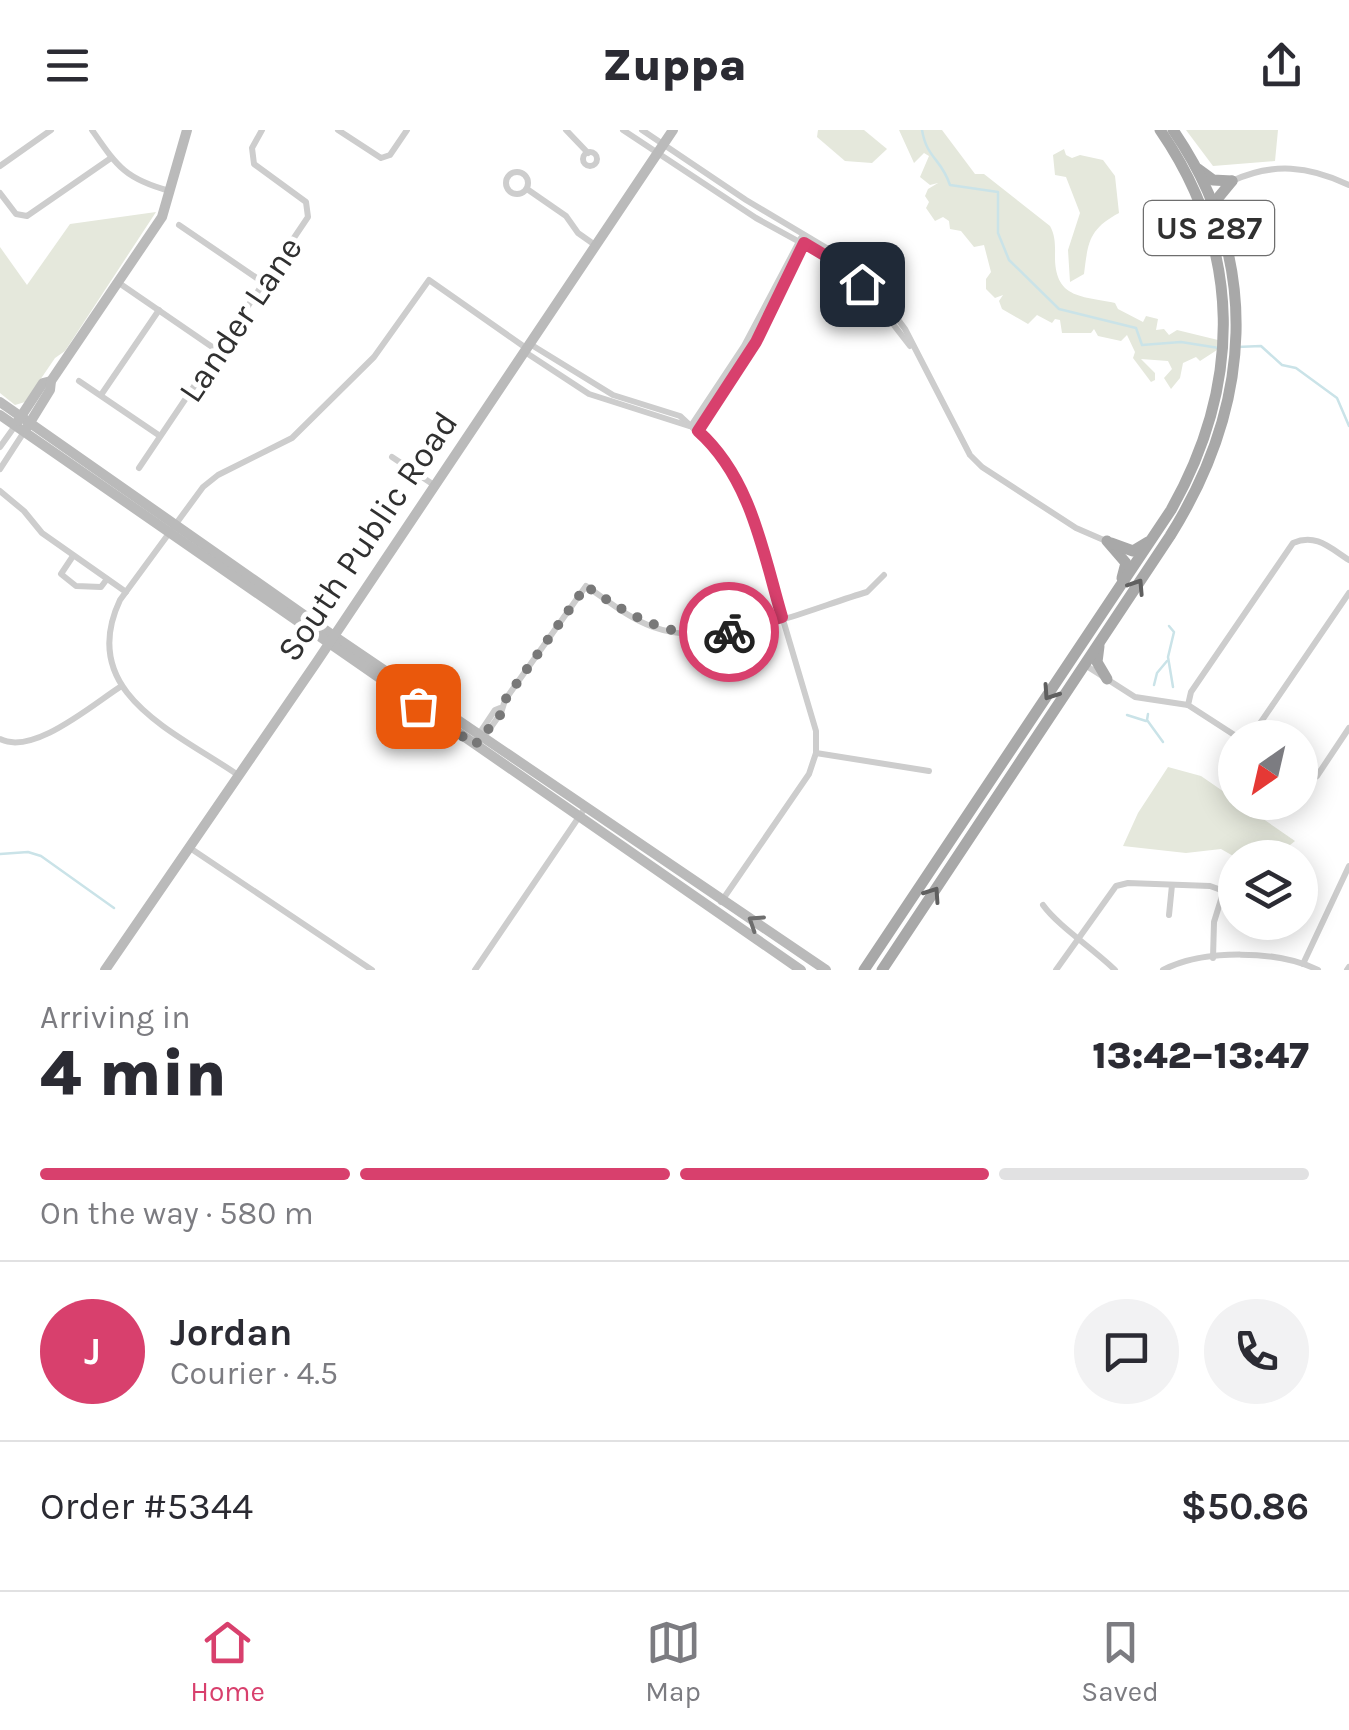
<!DOCTYPE html>
<html lang="en">
<head>
<meta charset="utf-8">
<style>
	body { margin:0; font-family:Karla,sans-serif; background:#f2f2f3; color:#2b2b33; height:100vh; display:flex; flex-direction:column; font-size:38px; white-space:nowrap }
	* { box-sizing:border-box; margin:0 }
	p { font-size:32px; color:#7c7c81 }
	.icon { flex:none; width:55px; height:55px; fill:none; stroke:currentColor; stroke-width:2; stroke-linecap:round; stroke-linejoin:round }
	.map { position:relative; height:840px; overflow:hidden }
	.drawer { display:flex; flex-direction:column; background:#fff; flex:1 }
	.drawer>* { flex:none }
	.needle { width:65px; rotate:214deg }
	.fabs { position:absolute; left:1218px; top:590px; display:grid; gap:20px }
	.fabs a { display:grid; place-items:center; width:100px; height:100px; border-radius:50%; background:#fff; box-shadow:0 5px 25px #0003; font-size:50px }
	.pin { position:absolute; display:grid; place-items:center; width:85px; height:85px; color:#fff; margin:-42px; border-radius:20px; box-shadow:0 5px 15px #0006 }
	.courier { position:absolute; display:grid; place-items:center; width:100px; height:100px; margin:-50px; border:8px solid #d8406d; border-radius:50%; background:#fff; color:#222; box-shadow:0 2px 12px #0007 }
	.summary em { font-style:normal; font-weight:800 }
	.summary div { display:flex; flex-direction:column-reverse }
	.summary { display:flex; align-items:center; justify-content:space-between; height:170px; padding:0 40px }
	h1 { font-size:65px; font-weight:800; line-height:75px }
	.bar { display:grid; grid-template-columns:repeat(4,1fr); gap:15px 10px; align-content:center; height:120px; padding:0 40px }
	.bar i { height:12px; border-radius:8px; background:#e1e1e2 }
	.bar .on { background:#d8406d }
	.bar p { grid-column:span 4 }
	.line { display:flex; align-items:center; gap:25px; padding:0 40px; border-top:2px solid #e1e1e2 }
	.line div { flex:1 }
	.round { display:grid; place-items:center; flex:none; width:105px; height:105px; border-radius:52px; background:#f2f2f3 }
	header { display:flex; justify-content:space-between; align-items:center; height:130px; padding:0 40px; background:#fff; font-size:45px; font-weight:800 }
	.menu { display:flex; justify-content:space-around; align-items:center; height:140px; border-top:2px solid #e1e1e2; background:#fff; font-size:28px; color:#7c7c81 }
	.menu a { display:grid; justify-items:center; gap:5px }
	.menu .on { color:#d8406d }
	.map>svg:first-child { display:block }
</style>
</head>
<body>
<header><svg class="icon" aria-label="menu" viewBox="0 0 24 24"><path d="M4 6h16M4 12h16M4 18h16"/></svg>Zuppa<svg class="icon" aria-label="share" viewBox="0 0 24 24"><path d="M12 15V3M7 8l5-5 5 5M5 13v7h14v-7"/></svg></header>
<div class="map">
<svg width="1349" height="840" viewBox="0 0 1349 840">
	<rect width="100%" height="100%" fill="#fff"/>
	<g fill="#e5e8dc">
		<polygon points="818,0 864,0 887,19 872,33 845,31 817,7"/>
		<path d="M899,0H942L975,44H984L1050,96C1056,107 1055,117 1055,129C1056,169 1083,166 1115,173L1118,179L1143,192L1146,186L1158,189L1156,200L1164,199L1169,205L1177,200L1218,210L1217,220L1200,231L1196,227L1183,233L1180,248L1171,259L1164,248L1172,239L1168,231L1141,229L1155,243V250L1151,252L1133,228L1135,222L1127,205L1121,211L1098,206L1094,199L1091,203H1062L1060,190L1055,189L1052,193L1037,185L1028,194L1002,179L999,171L1003,165L995,168L986,159V149L991,142L984,115L974,117L961,101L950,99L949,91L943,87L935,91L926,78L929,72L925,66L928,59L938,53L930,55L920,47L929,26L924,23L914,33Z"/>
		<polygon points="1186,0 1278,0 1275,31 1213,36"/>
		<path d="M1064,19L1066,25L1072,28L1080,25L1103,30L1115,46L1119,83C1089,99 1088,112 1084,144L1070,152L1068,120L1080,83L1066,47L1055,45L1053,25Z"/>
		<polygon points="156,82 65,221 55,228 25,272 15,275 0,263 0,117 27,155 70,94"/>
		<polygon points="1168,637 1201,646 1295,711 1284,720 1282,728 1271,723 1266,727 1235,727 1221,719 1186,723 1123,716 1138,683"/>
	</g>
	<g fill="none" stroke-linecap="round" stroke-linejoin="round">
		<g stroke="#cae3e8" stroke-width="2.5">
			<path d="M922,0C927,29 941,28 950,55L998,62V103L1009,130L1059,179L1136,198L1142,215L1181,212L1219,218"/>
			<polyline points="1237,217 1261,216 1282,235 1296,238 1337,268 1349,296"/>
			<polyline points="1169,496 1174,502 1168,527 1173,557"/>
			<polyline points="1154,555 1157,543 1167,531"/>
			<polyline points="1148,584 1147,590 1163,612"/>
			<polyline points="1127,585 1146,591"/>
			<polyline points="0,724 28,722 41,726 114,778"/>
		</g>
		<g stroke="#cdcdcd" stroke-width="6">
			<path d="M92,0C117,36 125,49 170,61"/>
			<polyline points="338,0 381,28 390,25 407,0"/>
			<polyline points="566,0 588,23"/>
			<polyline points="623,0 756,88 836,132 862,154 910,216"/>
			<polyline points="642,0 746,70 845,129 868,149 905,199 970,325 982,337 1076,398 1106,411"/>
			<circle cx="590" cy="29" r="7"/>
			<polyline points="0,36 51,0"/>
			<circle cx="517" cy="53" r="11"/>
			<path d="M1232,51C1273,32 1309,36 1349,55"/>
			<polyline points="527,59 566,86 578,103 595,115"/>
			<polyline points="0,63 16,84 27,86 111,28"/>
			<polyline points="179,95 264,153"/>
			<polyline points="119,153 218,221"/>
			<polyline points="530,214 613,265 680,286 725,328 749,375 816,601 816,623 809,644 721,772"/>
			<polyline points="525,222 589,264 689,296"/>
			<polyline points="79,251 160,306"/>
			<polyline points="101,265 159,180"/>
			<polyline points="691,296 744,216 801,108"/>
			<polyline points="699,301 756,212 805,111"/>
			<polyline points="0,317 15,296"/>
			<polyline points="392,327 434,355"/>
			<polyline points="139,338 308,87 306,72 254,34 252,18 262,0"/>
			<polyline points="0,339 24,302"/>
			<polyline points="0,361 24,381 42,403 126,462"/>
			<polyline points="73,426 61,444 76,456 101,457 107,449"/>
			<polyline points="1085,535 1135,567 1188,575"/>
			<polyline points="477,607 495,580 500,578"/>
			<path d="M484,607L501,583L505,570L586,456C607,470 628,488 653,497C719,521 803,481 867,462L884,445"/>
			<path d="M1239,608L1188,575L1191,562L1293,413C1316,403 1330,418 1349,430"/>
			<polyline points="1250,608 1349,463"/>
			<path d="M0,609C33,626 92,575 120,557"/>
			<polyline points="816,623 929,641"/>
			<path d="M238,645C176,602 76,563 120,470L203,357L218,345L292,308L374,227L429,150L526,218"/>
			<polyline points="1300,649 1308,652 1317,646 1349,598"/>
			<polyline points="190,718 372,840"/>
			<path d="M1043,775C1058,796 1095,820 1115,840"/>
			<polyline points="1169,785 1172,755"/>
			<polyline points="1213,828 1214,792 1224,760"/>
			<polyline points="1303,834 1349,736"/>
			<polyline points="475,840 585,678"/>
			<polyline points="1056,840 1116,756 1128,753 1210,756 1235,765"/>
			<path d="M1163,840C1204,819 1278,820 1318,840"/>
			<polyline points="1347,840 1349,837"/>
		</g>
		<g stroke="#bababa" stroke-width="10">
			<polyline points="0,272 334,506 826,840"/>
			<polyline points="0,285 801,840"/>
			<polyline points="18,291 43,253 51,251"/>
			<polyline points="26,299 50,260 51,251 162,87 187,0"/>
			<polyline points="105,840 316,533 673,0"/>
		</g>
		<g stroke="#a8a8a8" stroke-width="11">
			<polyline points="1198,39 1213,50 1232,51"/>
			<polyline points="1217,83 1218,68 1232,51"/>
			<polyline points="1107,411 1126,433 1122,448"/>
			<polyline points="1111,413 1133,421 1148,412"/>
			<polyline points="1099,516 1097,532 1107,549"/>
			<path d="M864,840L1171,380C1242,254 1243,121 1160,0"/>
			<path d="M882,840L1170,406C1252,275 1263,131 1173,0"/>
		</g>
	</g>
	<defs><path id="oneway-chevron" d="M-2-3.5L2.5 0L-2 3.5" fill="none" stroke-width="1.6" stroke-linecap="round" stroke-linejoin="round" transform="scale(2.5)"/></defs>
	<g stroke="#606060">
		<use href="#oneway-chevron" transform="translate(1137 456) rotate(-57)"/>
		<use href="#oneway-chevron" transform="translate(1050 563) rotate(124)"/>
		<use href="#oneway-chevron" transform="translate(933 764) rotate(-56)"/>
	</g>
	<use stroke="#6e6e6e" href="#oneway-chevron" transform="translate(755 792) rotate(-147)"/>
	<g fill="none" stroke-linecap="round" stroke-linejoin="round">
		<path stroke="#787878" stroke-width="10" stroke-dasharray="0 18" d="M418,576L475,615L501,584L505,570L586,456C632,487 671,511 729,502"/>
		<path stroke="#d8406d" stroke-width="12" d="M729,502L782,487C763,422 751,348 698,301L756,212L804,113L836,132L862,154"/>
	</g>
	<g text-anchor="middle" stroke-width="10" stroke-linejoin="round" paint-order="stroke">
		<rect fill="#fff" stroke="#6e6e6e" stroke-width="2.5" x="1144" y="71" width="130" height="54" rx="8"/>
		<g font-size="32" font-weight="bold" fill="#303030">
			<text x="1209" y="109">US 287</text>
		</g>
		<g font-size="35" fill="#303030" stroke="#fff">
			<text transform="translate(240 189) rotate(-56)" y="12">Lander Lane</text>
			<text transform="translate(367 406) rotate(-56)" y="12">South Public Road</text>
		</g>
	</g>
</svg>
<div class="fabs">
<a><svg class="needle" viewBox="-14 -14 28 28"><path d="M0-13l5 13h-10z" fill="#e53935"/><path d="M0 13l5-13h-10z" fill="#7c7c81"/></svg></a>
<a><svg class="icon" aria-label="layers" viewBox="0 0 24 24"><path d="M12 4l9 5-9 5-9-5zM3 14l9 5 9-5"/></svg></a>
</div>
<div class="pin" style="left:418px;top:576px;background:#ea580c"><svg class="icon" aria-label="bag" viewBox="0 0 24 24"><path d="M5 8h14l-1 12H6zM9 8a3 3 0 0 1 6 0"/></svg></div>
<div class="pin" style="left:862px;top:154px;background:#1f2937"><svg class="icon" aria-label="home" viewBox="0 0 24 24"><path d="M3 11l9-7 9 7M6 9v11h12V9"/></svg></div>
<div class="courier" style="left:729px;top:502px"><svg class="icon" aria-label="bike" viewBox="0 0 24 24"><circle cx="6" cy="16" r="4"/><circle cx="18" cy="16" r="4"/><path d="M6 16l4-8h5l3 8M10 8l3 8H6M13 5h3"/></svg></div>
</div>
<section class="drawer">
<div class="summary"><div><h1>4 min</h1><p>Arriving in</p></div><em>13:42–13:47</em></div>
<div class="bar"><i class="on"></i><i class="on"></i><i class="on"></i><i></i><p>On the way · 580 m</p></div>
<div class="line" style="height:180px"><b class="round" style="background:#d8406d;color:#fff">J</b><div><b>Jordan</b><p>Courier · 4.5</p></div><a class="round"><svg class="icon" aria-label="chat" viewBox="0 0 24 24"><path d="M4 5h16v11H9l-5 4z"/></svg></a><a class="round"><svg class="icon" aria-label="phone" viewBox="0 0 24 24"><path d="M5 4h4l2 5-3 2q2 4 5 5l2-3 5 2v4C11 20 4 13 5 4z"/></svg></a></div>
<div class="line" style="height:130px"><div>Order #5344</div><b>$50.86</b></div>
</section>
<nav class="menu">
<a class="on"><svg class="icon" aria-label="home" viewBox="0 0 24 24"><path d="M3 11l9-7 9 7M6 9v11h12V9"/></svg>Home</a>
<a><svg class="icon" aria-label="map" viewBox="0 0 24 24"><path d="M3 6l6-2 6 2 6-2v14l-6 2-6-2-6 2zM9 4v14M15 6v14"/></svg>Map</a>
<a><svg class="icon" aria-label="saved" viewBox="0 0 24 24"><path d="M7 4h10v16l-5-4-5 4z"/></svg>Saved</a>
</nav>
</body>
</html>
